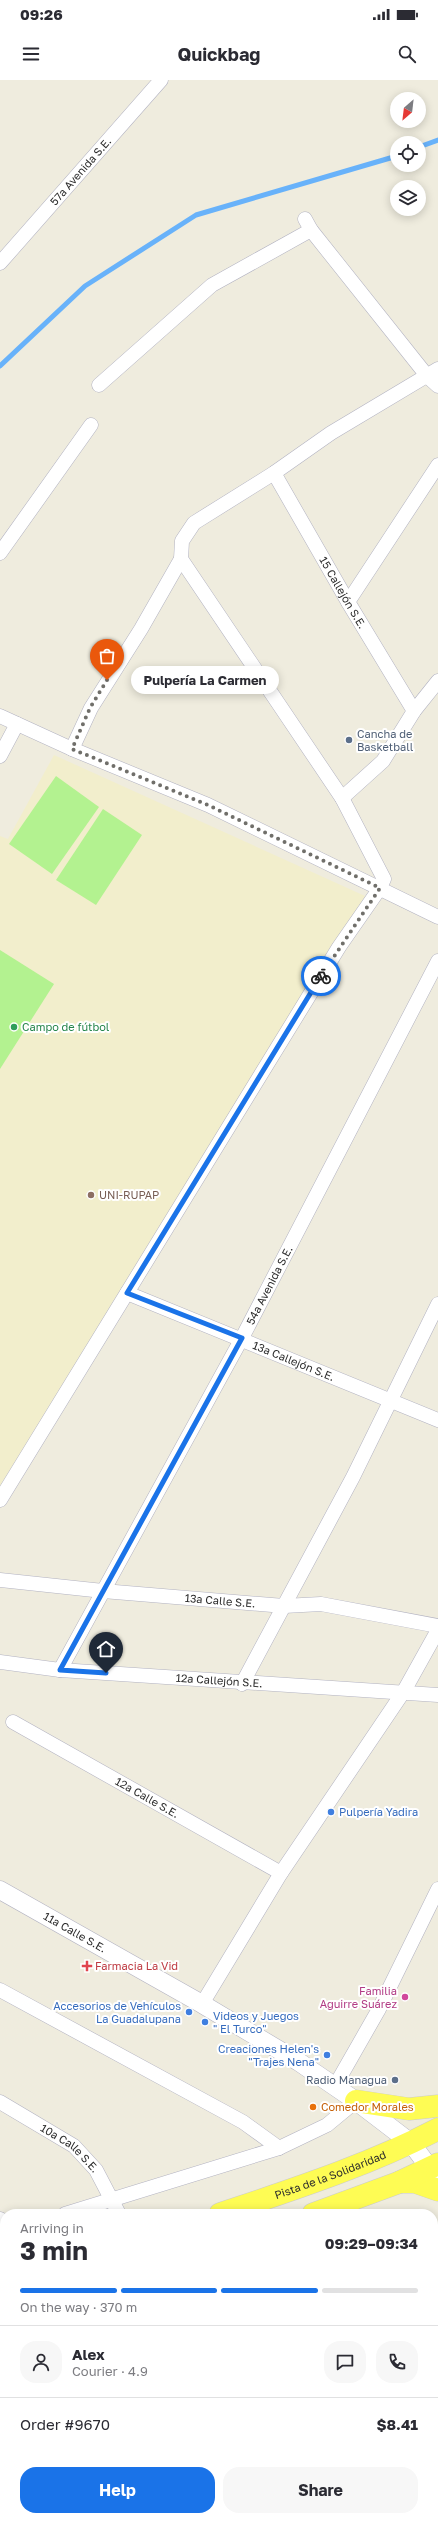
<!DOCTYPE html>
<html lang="en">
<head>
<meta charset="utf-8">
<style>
	body { margin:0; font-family:"Golos Text",sans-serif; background:#f7f7f7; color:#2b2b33; height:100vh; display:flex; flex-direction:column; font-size:15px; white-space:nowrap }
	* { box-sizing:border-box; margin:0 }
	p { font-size:13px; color:#7c7c81 }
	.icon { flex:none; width:22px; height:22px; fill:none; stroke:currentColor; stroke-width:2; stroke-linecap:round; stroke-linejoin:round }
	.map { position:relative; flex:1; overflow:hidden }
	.drawer { position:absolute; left:0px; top:2129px; width:438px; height:312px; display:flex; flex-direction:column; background:#fff; border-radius:16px 16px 0 0; box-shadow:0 2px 10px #0003 }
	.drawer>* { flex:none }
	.needle { width:26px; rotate:208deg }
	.buttons { position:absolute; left:390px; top:12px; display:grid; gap:8px }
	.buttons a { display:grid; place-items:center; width:36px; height:36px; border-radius:50%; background:#fff; box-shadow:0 2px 10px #0003; font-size:20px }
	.pin { position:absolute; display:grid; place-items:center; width:34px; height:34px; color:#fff; margin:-41px -17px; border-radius:50% 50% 50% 0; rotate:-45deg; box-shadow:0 0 4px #0007 }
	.pin .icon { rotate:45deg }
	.courier { position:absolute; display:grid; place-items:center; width:40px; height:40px; margin:-20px; border:3px solid #1a73e8; border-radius:50%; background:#fff; color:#222; box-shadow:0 1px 5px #0007 }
	.bubble { position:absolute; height:28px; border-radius:14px; background:#fff; box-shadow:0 2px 10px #0003; font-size:13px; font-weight:700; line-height:28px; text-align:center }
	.head em { font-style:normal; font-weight:700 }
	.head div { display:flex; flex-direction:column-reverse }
	.head { display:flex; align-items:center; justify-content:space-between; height:68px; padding:0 20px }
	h1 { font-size:26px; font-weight:700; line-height:30px }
	.bar { display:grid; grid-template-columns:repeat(4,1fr); gap:6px 4px; align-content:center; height:48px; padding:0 20px }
	.bar i { height:5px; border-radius:3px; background:#e1e1e2 }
	.bar .on { background:#1a73e8 }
	.bar p { grid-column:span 4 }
	.line { display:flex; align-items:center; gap:10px; padding:0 20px; border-top:1px solid #e1e1e2 }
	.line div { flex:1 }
	.round { display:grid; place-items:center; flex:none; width:42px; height:42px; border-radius:16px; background:#f7f7f7 }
	.cta { display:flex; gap:8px; margin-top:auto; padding:8px 20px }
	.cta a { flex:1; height:46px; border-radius:16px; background:#1a73e8; color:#fff; font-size:16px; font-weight:700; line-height:46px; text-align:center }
	.cta a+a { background:#f7f7f7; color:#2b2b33 }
	.status { display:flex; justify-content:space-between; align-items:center; height:28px; padding:0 20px; background:#fff; direction:ltr }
	.status svg { height:11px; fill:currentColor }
	header { display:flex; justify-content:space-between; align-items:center; height:52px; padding:0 20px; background:#fff; font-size:18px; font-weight:700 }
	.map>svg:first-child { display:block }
</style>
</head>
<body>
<div class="status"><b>09:26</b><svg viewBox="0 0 49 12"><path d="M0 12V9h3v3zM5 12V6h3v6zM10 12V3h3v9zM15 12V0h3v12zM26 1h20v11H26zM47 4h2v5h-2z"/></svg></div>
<header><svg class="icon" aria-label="menu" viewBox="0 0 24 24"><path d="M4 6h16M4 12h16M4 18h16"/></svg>Quickbag<svg class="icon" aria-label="search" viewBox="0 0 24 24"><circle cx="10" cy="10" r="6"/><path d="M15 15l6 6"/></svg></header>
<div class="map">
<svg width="438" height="2441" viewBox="0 0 438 2441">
	<rect width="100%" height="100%" fill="#efecde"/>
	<polygon fill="#f2eecc" points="54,675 365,816 0,1413 0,756 8,759"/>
	<g fill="#b3f290">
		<polygon points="56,696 99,727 52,794 9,764"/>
		<polygon points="103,729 142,755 96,825 56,800"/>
		<polygon points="0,870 54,904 0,989"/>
	</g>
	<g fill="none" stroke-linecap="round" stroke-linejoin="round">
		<g stroke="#68b2fa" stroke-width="5">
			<polyline points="419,67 438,60"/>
			<polyline points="0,286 85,206 196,135 397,76"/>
		</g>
		<g stroke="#b2b2c1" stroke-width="15">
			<g id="minor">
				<polyline points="305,139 311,150 428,297 438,306"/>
				<path id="s1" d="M0,183L161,0"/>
				<polyline points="99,305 212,205 311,150"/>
				<path id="s2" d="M274,393L348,522L414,631"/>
				<polyline points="0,473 91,345"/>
				<polyline points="348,522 438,385"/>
				<polyline points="0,636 72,669 208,725 438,837"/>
				<polyline points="72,669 91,628 141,549 181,479"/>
				<polyline points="0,676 17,644"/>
				<polyline points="342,718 383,681 414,631 438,601"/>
				<path id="s3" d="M127,1213L438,1340"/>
				<polyline points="0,1420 339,867 380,808 384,799 342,718 181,479 182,461 194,443 274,393 331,353 438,289"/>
				<path id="s4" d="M0,1500L103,1511L284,1526L321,1524L438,1546"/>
				<path id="s5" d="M0,1582L60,1590L438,1615"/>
				<path id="s6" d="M60,1590L242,1258L438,881"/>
				<polyline points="242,1604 353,1397 438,1224"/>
				<path id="s7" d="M13,1642L281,1793"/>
				<polyline points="0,1910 243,2042 279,2068"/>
				<polyline points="202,1924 281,1793 404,1611 438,1550"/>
				<polyline points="335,2006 379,1929 438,1809"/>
				<path id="s8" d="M0,2022L74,2066L96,2090L119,2134"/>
				<polyline points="65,2134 279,2068 327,2045 356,2021"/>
				<polyline points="0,2139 5,2142"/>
				<polyline points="0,2153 5,2151"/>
				<polyline points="0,2284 5,2282"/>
				<polyline points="0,2401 5,2399"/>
				<polyline points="140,2441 147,2436"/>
			</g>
		</g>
		<g stroke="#b2b2c1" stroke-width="19">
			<g id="tertiary">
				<path id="s9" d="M0,1810L202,1924L299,1982L356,2021L411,2063L438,2099"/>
				<polyline points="433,2317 438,2305"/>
				<polyline points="376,2441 379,2436"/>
			</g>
		</g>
		<g stroke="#ccc" stroke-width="23">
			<g id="primary">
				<polyline points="356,2021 409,2029 438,2026"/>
				<polyline points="400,2102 415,2102 438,2110"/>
				<path id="s10" d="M220,2134C294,2109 369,2085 438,2049"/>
				<polyline points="313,2134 400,2102 438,2084"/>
				<polyline points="0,2203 5,2202"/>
				<polyline points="0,2237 5,2236"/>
			</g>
		</g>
		<use href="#minor" stroke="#fff" stroke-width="14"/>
		<use href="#tertiary" stroke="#fff" stroke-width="18"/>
		<use href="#primary" stroke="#fefc54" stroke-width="22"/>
	</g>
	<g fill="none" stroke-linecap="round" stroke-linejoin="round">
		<polyline stroke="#706f6a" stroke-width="4" stroke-dasharray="0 7.2" points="107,600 90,628 72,669 208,725 380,808 321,896"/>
		<polyline stroke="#1a73e8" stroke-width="5" points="106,1593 60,1590 242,1258 127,1213 321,896"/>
	</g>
	<g fill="#5c6f8a" stroke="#fff" stroke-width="1.5">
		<circle cx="349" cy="660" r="4"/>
		<circle cx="395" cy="2000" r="4"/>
	</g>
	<circle fill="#2e9e5b" stroke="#fff" stroke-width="1.5" cx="14" cy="947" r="4"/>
	<circle fill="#8d6e63" stroke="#fff" stroke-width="1.5" cx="91" cy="1115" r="4"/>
	<g fill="#3f7fe0" stroke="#fff" stroke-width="1.5">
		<circle cx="331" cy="1732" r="4"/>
		<circle cx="189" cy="1932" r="4"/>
		<circle cx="205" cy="1942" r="4"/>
		<circle cx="327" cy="1975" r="4"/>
	</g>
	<path fill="#e0444e" stroke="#fff" stroke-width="1.5" d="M85 1880h4v4h4v4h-4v4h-4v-4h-4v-4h4z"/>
	<circle fill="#d1479c" stroke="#fff" stroke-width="1.5" cx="405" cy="1917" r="4"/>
	<circle fill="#e8710a" stroke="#fff" stroke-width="1.5" cx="313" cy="2027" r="4"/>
	<g text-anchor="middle" stroke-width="4" stroke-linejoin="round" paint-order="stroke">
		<g font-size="11" fill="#2c2c2c" stroke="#fff">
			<text dy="4" stroke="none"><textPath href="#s1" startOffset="122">57a Avenida S.E.</textPath></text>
			<text dy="4" stroke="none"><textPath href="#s2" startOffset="138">15 Callejón S.E.</textPath></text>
			<text dy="4" stroke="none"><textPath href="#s6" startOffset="438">54a Avenida S.E.</textPath></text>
			<text dy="4" stroke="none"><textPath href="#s3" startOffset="180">13a Callejón S.E.</textPath></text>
			<text dy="4" stroke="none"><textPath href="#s4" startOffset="221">13a Calle S.E.</textPath></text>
			<text dy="4" stroke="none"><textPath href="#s5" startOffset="220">12a Callejón S.E.</textPath></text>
			<text dy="4" stroke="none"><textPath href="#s7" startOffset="154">12a Calle S.E.</textPath></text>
			<text dy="4" stroke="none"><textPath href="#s9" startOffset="86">11a Calle S.E.</textPath></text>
			<text dy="4" stroke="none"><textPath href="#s8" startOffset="84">10a Calle S.E.</textPath></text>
			<text dy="4" stroke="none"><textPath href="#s10" startOffset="117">Pista de la Solidaridad</textPath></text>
		</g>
		<g font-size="11" fill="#4e5e75" stroke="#fff" text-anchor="start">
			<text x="357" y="658">Cancha de<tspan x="357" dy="13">Basketball</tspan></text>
			<text x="387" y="2004" text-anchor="end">Radio Managua</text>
		</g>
		<g font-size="11" fill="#27864d" stroke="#fff" text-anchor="start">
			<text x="22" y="951">Campo de fútbol</text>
		</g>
		<g font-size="11" fill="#785e54" stroke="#fff" text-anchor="start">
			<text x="99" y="1119">UNI-RUPAP</text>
		</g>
		<g font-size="11" fill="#366cbe" stroke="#fff" text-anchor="start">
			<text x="339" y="1736">Pulpería Yadira</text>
			<text x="181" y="1930" text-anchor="end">Accesorios de Vehículos<tspan x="181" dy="13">La Guadalupana</tspan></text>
			<text x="213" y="1940">Videos y Juegos<tspan x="213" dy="13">" El Turco"</tspan></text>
			<text x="319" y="1973" text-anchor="end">Creaciones Helen's<tspan x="319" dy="13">"Trajes Nena"</tspan></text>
		</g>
		<g font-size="11" fill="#be3a42" stroke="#fff" text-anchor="start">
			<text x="95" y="1890">Farmacia La Vid</text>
		</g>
		<g font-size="11" fill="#b23c85" stroke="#fff" text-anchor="end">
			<text x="397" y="1915">Familia<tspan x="397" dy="13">Aguirre Suárez</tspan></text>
		</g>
		<g font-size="11" fill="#c56008" stroke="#fff" text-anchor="start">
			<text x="321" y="2031">Comedor Morales</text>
		</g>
	</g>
</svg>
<div class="buttons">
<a><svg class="needle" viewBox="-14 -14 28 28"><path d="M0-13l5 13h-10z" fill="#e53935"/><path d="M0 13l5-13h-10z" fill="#7c7c81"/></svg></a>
<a><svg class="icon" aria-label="locate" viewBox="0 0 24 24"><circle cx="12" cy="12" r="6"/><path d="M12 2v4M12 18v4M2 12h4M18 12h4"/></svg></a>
<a><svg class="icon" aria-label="layers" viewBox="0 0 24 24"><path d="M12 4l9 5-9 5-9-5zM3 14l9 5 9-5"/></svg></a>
</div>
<div class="pin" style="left:107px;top:600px;background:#ea580c"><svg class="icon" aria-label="bag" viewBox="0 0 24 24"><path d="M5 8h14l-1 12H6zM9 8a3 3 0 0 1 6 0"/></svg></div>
<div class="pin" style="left:106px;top:1593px;background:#1f2937"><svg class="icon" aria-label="home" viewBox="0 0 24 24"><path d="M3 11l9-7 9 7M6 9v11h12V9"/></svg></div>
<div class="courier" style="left:321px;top:896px"><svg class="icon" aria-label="bike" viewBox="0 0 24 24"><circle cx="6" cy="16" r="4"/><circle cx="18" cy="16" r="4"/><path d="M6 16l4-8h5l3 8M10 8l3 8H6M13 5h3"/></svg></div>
<div class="bubble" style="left:131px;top:586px;width:148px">Pulpería La Carmen</div>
<section class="drawer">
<div class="head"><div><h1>3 min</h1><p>Arriving in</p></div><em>09:29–09:34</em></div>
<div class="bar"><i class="on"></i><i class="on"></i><i class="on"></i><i></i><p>On the way · 370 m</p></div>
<div class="line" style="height:72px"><a class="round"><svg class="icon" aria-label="person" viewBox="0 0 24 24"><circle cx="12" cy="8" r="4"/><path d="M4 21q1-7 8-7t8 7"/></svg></a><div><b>Alex</b><p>Courier · 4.9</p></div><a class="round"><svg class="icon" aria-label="chat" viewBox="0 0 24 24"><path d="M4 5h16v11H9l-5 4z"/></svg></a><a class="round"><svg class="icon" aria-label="phone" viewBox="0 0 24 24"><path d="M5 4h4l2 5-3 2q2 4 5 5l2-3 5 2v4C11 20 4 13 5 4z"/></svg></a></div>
<div class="line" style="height:52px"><div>Order #9670</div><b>$8.41</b></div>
<div class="cta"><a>Help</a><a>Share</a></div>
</section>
</div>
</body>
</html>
